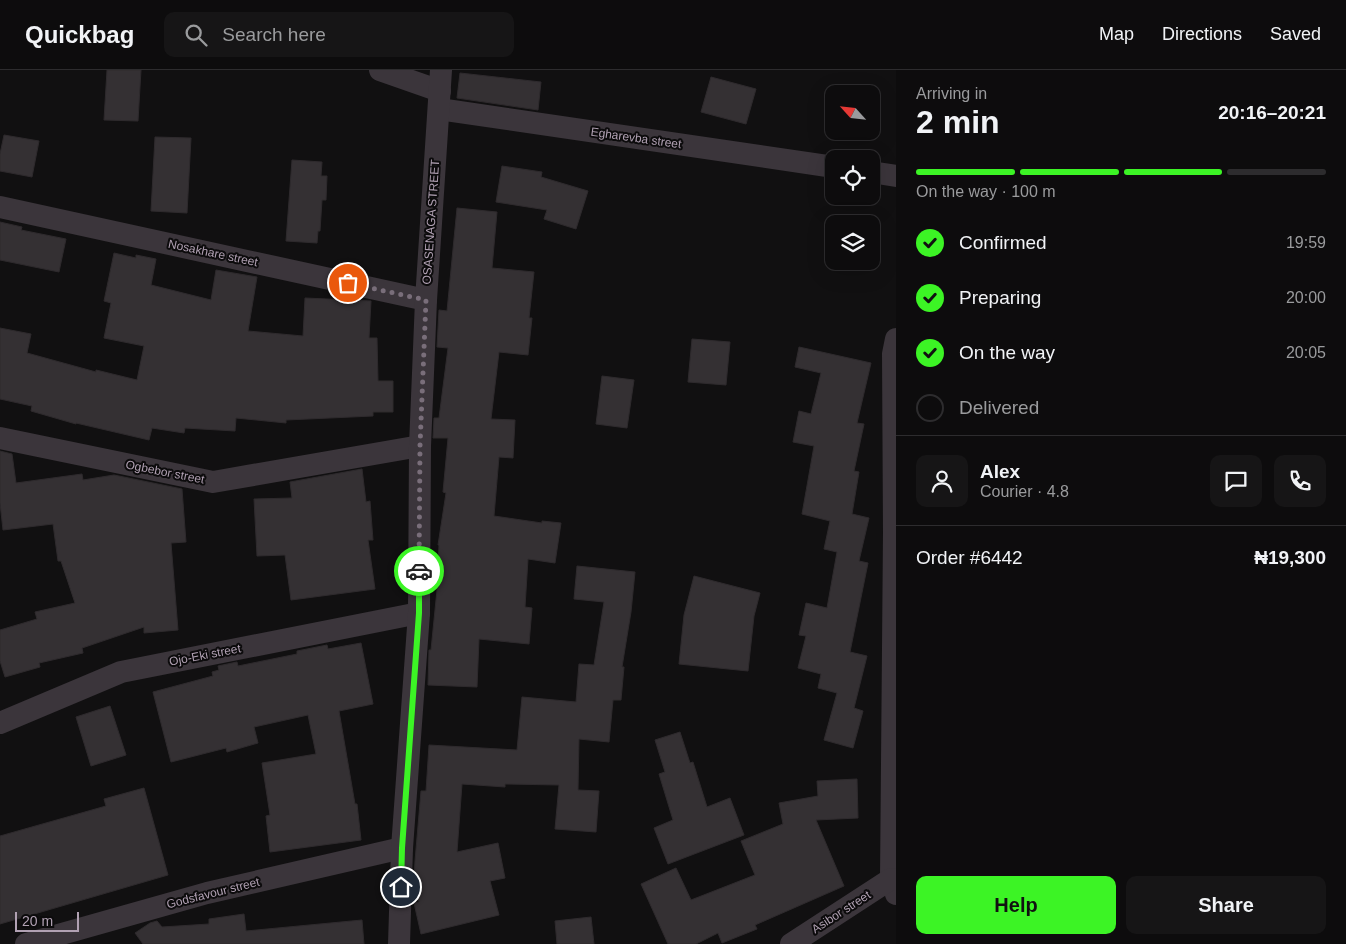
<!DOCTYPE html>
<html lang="en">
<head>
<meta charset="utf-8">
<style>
	body { margin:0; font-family:Helvetica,sans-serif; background:#161516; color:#f1f3f6; height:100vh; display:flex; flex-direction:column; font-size:19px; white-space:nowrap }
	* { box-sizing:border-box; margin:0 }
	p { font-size:16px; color:#9a9b9d }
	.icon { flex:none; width:28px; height:28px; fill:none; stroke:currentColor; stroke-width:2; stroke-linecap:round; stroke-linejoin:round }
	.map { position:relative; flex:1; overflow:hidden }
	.details { display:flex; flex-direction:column; background:#0d0c0d; width:450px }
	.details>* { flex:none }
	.needle { width:32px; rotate:297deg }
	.controls { position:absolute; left:825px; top:15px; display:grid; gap:10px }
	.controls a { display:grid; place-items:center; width:55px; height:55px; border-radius:10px; background:#0d0c0d; box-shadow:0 5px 20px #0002,0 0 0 1px #2d2c2e; font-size:25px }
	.scale { position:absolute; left:15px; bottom:12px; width:64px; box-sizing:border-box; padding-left:5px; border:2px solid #b1a1b3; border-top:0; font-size:14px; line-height:18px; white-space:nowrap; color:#b1a1b3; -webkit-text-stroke:4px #0c0b0c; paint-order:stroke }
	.pin { position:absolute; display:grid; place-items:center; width:42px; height:42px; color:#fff; margin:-21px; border:2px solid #fff; border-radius:50%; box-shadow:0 1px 5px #0007 }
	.courier { position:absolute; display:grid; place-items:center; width:50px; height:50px; margin:-25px; border:4px solid #3cf425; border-radius:50%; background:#fff; color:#222; box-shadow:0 1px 6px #0007 }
	.head em { font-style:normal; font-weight:800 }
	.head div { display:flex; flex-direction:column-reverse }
	.head { display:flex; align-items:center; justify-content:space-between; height:85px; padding:0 20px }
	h1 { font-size:32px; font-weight:800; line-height:38px }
	.bar { display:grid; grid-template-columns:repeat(4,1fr); gap:8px 5px; align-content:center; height:60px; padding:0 20px }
	.bar i { height:6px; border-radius:4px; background:#2d2c2e }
	.bar .selected { background:#3cf425 }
	.bar p { grid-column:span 4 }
	.line { display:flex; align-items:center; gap:12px; padding:0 20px; border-top:1px solid #2d2c2e }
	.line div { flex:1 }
	.round { display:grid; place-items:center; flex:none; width:52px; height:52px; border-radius:10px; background:#161516 }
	ol { padding:0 20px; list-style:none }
	li { display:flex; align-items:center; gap:15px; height:55px }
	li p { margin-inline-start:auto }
	li .icon { padding:5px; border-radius:50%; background:#3cf425; color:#111; stroke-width:4 }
	li:last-child { color:#9a9b9d }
	li i { width:28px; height:28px; border:2px solid #2d2c2e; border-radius:50% }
	.action { display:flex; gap:10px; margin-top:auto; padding:10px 20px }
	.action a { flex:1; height:58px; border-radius:10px; background:#3cf425; color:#111; font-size:20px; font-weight:800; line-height:58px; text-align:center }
	.action a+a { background:#161516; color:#f1f3f6 }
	header { display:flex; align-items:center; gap:30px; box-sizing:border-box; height:70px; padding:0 25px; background:#0d0c0d; border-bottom:1px solid #2d2c2e }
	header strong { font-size:24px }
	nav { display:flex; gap:28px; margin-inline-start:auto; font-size:18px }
	.search { width:350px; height:45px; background:#161516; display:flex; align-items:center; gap:12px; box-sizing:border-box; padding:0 18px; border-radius:10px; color:#9a9b9d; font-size:19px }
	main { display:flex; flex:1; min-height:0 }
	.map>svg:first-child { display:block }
</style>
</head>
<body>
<header>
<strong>Quickbag</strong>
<div class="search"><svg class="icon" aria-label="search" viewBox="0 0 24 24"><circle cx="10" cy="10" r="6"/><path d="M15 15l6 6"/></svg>Search here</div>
<nav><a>Map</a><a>Directions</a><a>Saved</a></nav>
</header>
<main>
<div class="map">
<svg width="896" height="874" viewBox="0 0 896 874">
	<rect width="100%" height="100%" fill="#111011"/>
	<g fill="#343033" stroke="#2e2a2d">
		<polygon points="107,0 141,0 138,51 104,50"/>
		<polygon points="460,3 541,12 538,40 457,28"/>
		<polygon points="711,7 756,19 746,54 701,42"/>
		<polygon points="4,65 39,71 32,107 0,101 0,84"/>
		<polygon points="155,67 191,68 187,143 151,141"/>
		<polygon points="292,90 322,92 321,106 327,106 326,130 322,130 320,161 318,161 317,173 286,171"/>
		<polygon points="502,96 542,102 541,107 588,121 576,159 544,149 547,140 496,132"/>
		<polygon points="457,138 497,142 492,198 534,202 529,248 532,248 528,285 499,282 491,349 515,350 513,388 499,387 494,446 542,453 542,451 561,453 555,493 528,489 525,537 532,538 529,574 479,569 477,617 428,615 429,580 431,580 437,520 439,475 438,475 446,423 443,422 448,368 433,368 434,348 439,348 448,278 437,277 439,240 447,241"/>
		<polygon points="0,152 22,157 21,160 66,169 59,202 0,190"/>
		<polygon points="114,183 136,188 136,185 156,189 151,215 211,230 216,200 257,207 248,261 303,266 305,228 371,231 369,268 377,268 378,311 393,311 393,342 373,342 373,346 286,350 286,353 236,348 235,361 185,358 184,363 152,358 149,370 76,353 76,354 31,341 32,336 0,329 0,258 31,264 27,283 96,302 96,300 137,310 144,276 104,268 111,233 104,231"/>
		<polygon points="692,269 730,272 726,315 688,312"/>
		<polygon points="799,277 871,293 857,353 864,354 854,401 859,402 852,444 869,448 859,491 868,493 850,582 867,586 854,638 863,641 853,678 824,670 837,623 818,618 821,604 798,598 806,566 799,565 806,533 827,538 837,482 824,479 830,451 802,444 814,376 793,372 799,341 811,344 821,303 795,297"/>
		<polygon points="602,306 634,310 627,358 596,354"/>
		<polygon points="0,381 12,384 16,413 82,404 83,410 114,405 182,419 186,472 171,473 178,560 144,563 144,557 82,578 83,583 39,593 40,597 5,607 0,591 0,560 37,549 35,542 75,533 61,491 58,491 53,454 3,460 0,433"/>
		<polygon points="362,399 366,432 370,431 373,470 368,470 375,519 291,530 285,485 257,486 254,429 292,428 290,412"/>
		<polygon points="577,496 635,502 631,542 622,597 624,597 621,630 613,630 609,672 579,669 578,720 599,721 596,762 555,759 559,715 505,714 505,717 462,714 457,782 498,773 505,808 490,811 499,845 421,864 414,833 419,832 414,810 415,791 421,721 426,721 429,675 517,680 522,627 576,632 579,594 594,595 604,532 574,529"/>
		<polygon points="694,506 760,523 754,546 748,601 679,594 684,545"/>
		<polygon points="361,573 373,634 339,641 355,734 357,734 361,770 270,782 266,746 270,745 262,693 316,684 308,645 254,657 258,673 227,682 226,678 171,692 153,622 213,606 212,602 219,600 218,596 237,592 238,596 297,584 297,581 327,575 328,579"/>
		<polygon points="110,636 126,685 91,696 76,647"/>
		<polygon points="680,662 690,693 693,692 707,737 730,728 744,765 668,794 654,758 673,750 659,704 665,702 655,670"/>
		<polygon points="857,709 858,748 816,750 844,816 755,855 757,859 722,873 718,863 696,874 668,874 641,814 676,798 691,830 755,805 741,771 783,754 779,733 818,726 817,711"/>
		<polygon points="144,718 168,805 0,854 0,766 106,736 104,729"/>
		<polygon points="244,844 246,861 362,850 364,874 143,874 135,863 150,853 157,851 162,857 209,854 209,849"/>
		<polygon points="591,847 594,874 557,874 555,851"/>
	</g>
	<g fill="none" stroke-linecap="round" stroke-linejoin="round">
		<g stroke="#3b353b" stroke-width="22">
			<polyline points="380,0 440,21"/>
			<polyline points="439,39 834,97"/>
			<polyline points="871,102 896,106"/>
			<polyline points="0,137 426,230"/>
			<polyline points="896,269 893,284 894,462 891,809 896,824"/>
			<polyline points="0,368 213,412 420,376"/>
			<polyline points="0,653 121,602 419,543"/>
			<polyline points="26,874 207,823 402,778"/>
			<polyline points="399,874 402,778 419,543 420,376 426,230 441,0"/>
			<polyline points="791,874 891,809 896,810"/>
		</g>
	</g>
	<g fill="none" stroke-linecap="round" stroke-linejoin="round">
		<polyline stroke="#796e7a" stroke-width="5" stroke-dasharray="0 9" points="348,213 426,230 420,376 419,501"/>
		<polyline stroke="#3cf425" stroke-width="6" points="401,817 402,778 419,543 419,501"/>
	</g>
	<g text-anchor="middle" stroke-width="4" stroke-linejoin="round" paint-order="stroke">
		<g font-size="12" fill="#b1a1b3" stroke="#0c0b0c">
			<text transform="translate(636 68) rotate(8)" y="4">Egharevba street</text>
			<text transform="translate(431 152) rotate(-86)" y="4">OSASENAGA STREET</text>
			<text transform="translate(213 183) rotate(12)" y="4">Nosakhare street</text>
			<text transform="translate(165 402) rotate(11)" y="4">Ogbebor street</text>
			<text transform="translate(205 585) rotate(-11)" y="4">Ojo-Eki street</text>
			<text transform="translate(213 823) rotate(-14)" y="4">Godsfavour street</text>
			<text transform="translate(841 842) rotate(-33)" y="4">Asibor street</text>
		</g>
	</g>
</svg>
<div class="controls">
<a><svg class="needle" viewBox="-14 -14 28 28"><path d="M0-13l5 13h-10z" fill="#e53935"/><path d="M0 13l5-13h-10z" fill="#9a9b9d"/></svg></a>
<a><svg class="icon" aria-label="locate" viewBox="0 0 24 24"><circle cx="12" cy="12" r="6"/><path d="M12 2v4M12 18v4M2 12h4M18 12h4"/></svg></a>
<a><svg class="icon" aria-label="layers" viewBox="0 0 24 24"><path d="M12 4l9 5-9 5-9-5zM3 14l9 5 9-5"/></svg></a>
</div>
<div class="scale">20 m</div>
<div class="pin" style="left:348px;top:213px;background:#ea580c"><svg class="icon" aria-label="bag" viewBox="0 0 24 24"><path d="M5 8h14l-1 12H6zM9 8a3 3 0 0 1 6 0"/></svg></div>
<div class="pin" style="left:401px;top:817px;background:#1f2937"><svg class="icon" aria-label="home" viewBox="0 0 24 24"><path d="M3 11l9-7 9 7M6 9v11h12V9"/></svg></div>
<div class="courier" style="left:419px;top:501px"><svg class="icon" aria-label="car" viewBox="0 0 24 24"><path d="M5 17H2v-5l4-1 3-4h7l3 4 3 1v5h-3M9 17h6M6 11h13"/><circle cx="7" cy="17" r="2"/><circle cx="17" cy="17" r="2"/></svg></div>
</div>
<section class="details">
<div class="head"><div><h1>2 min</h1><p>Arriving in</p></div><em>20:16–20:21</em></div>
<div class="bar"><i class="selected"></i><i class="selected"></i><i class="selected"></i><i></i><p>On the way · 100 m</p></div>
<ol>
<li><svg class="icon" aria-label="check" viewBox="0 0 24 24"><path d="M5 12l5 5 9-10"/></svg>Confirmed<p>19:59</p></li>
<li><svg class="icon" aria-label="check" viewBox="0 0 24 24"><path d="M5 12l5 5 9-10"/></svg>Preparing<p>20:00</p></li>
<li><svg class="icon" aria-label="check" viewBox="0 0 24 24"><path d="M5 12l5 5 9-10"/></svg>On the way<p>20:05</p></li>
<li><i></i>Delivered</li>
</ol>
<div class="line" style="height:90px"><a class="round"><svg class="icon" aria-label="person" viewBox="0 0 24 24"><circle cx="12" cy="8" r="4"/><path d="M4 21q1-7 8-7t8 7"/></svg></a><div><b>Alex</b><p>Courier · 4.8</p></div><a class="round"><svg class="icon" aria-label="chat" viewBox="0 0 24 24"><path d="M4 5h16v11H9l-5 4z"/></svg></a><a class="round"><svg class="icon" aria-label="phone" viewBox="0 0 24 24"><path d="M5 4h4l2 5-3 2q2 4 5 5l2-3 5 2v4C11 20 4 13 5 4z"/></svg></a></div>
<div class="line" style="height:65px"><div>Order #6442</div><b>₦19,300</b></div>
<div class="action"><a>Help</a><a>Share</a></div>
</section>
</main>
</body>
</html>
